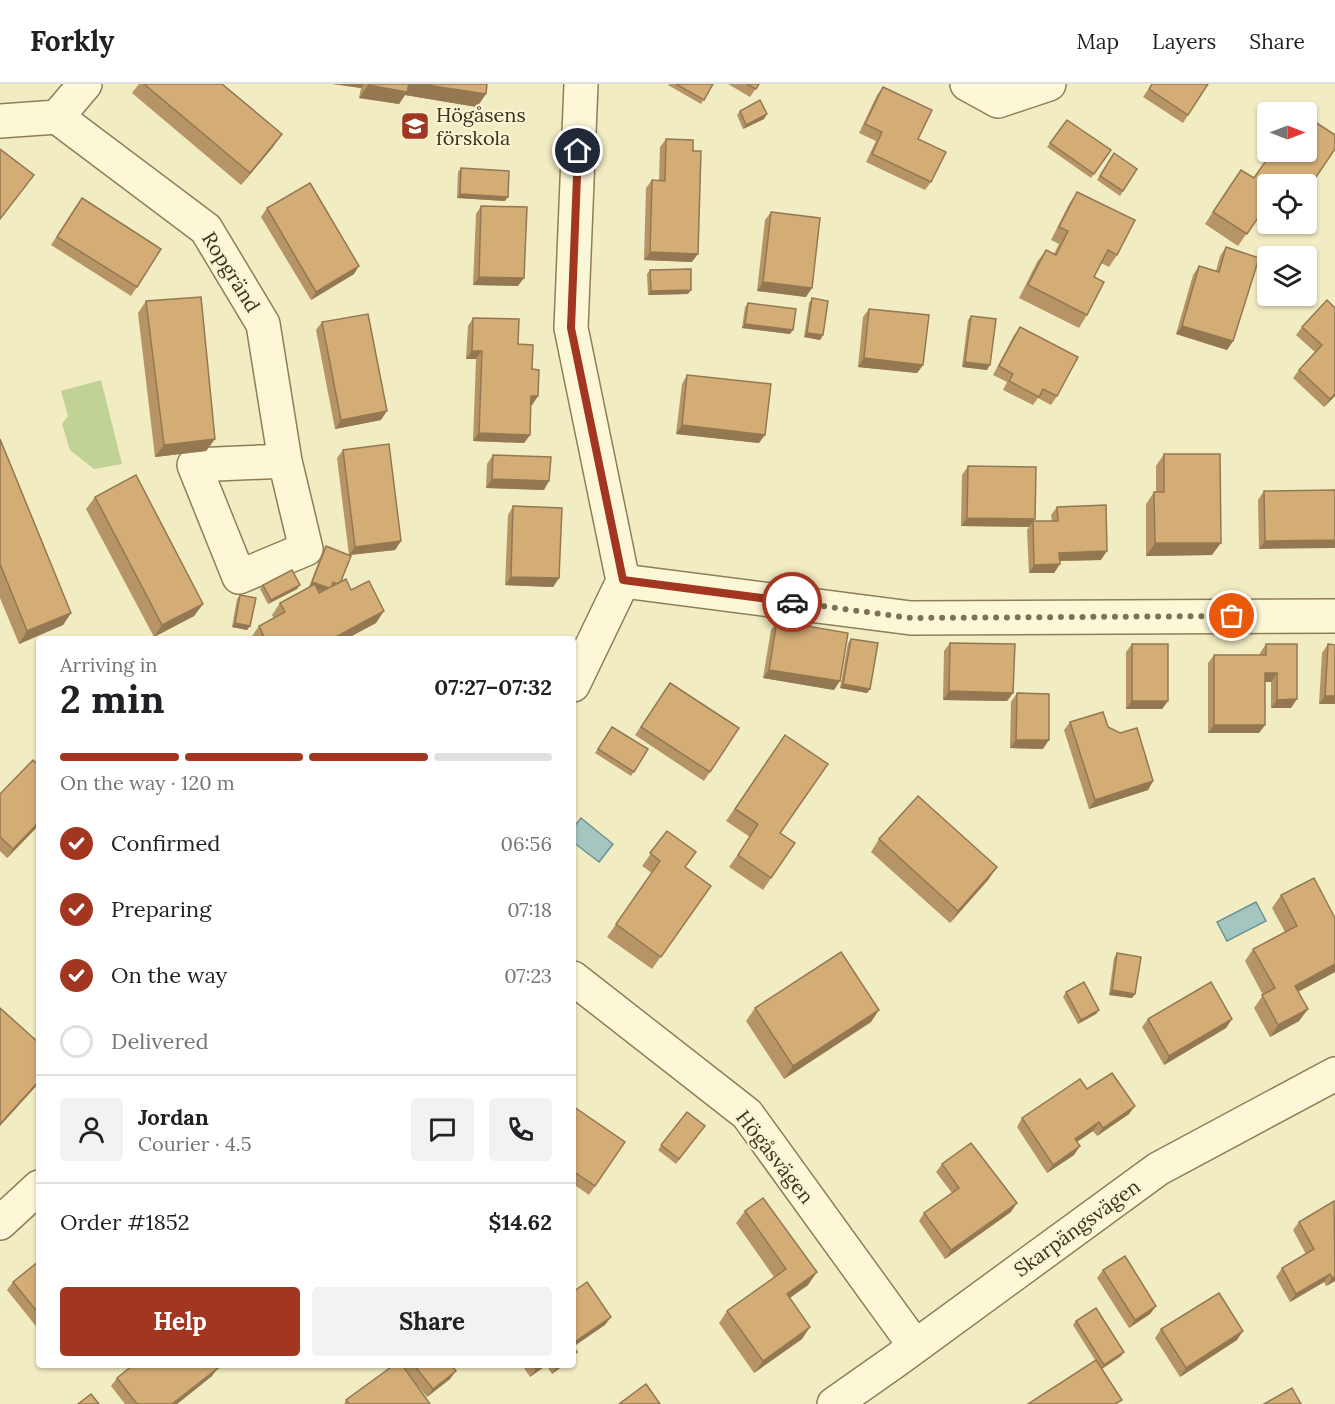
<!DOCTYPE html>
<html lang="en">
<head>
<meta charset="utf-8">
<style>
	body { margin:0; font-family:Lora,serif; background:#f2f2f2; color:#202124; height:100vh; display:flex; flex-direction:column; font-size:22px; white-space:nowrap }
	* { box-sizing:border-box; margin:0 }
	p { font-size:20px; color:#757577 }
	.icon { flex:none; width:33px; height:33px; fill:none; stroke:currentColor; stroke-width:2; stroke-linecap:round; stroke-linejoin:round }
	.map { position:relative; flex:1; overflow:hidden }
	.side { position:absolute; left:36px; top:552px; width:540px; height:732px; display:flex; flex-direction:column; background:#fff; border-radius:6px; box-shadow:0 2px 4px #0004 }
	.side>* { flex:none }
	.needle { width:39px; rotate:90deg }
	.tools { position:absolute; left:1257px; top:18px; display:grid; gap:12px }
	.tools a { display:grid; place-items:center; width:60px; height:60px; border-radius:6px; background:#fff; box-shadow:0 2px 4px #0004; font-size:30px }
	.pin { position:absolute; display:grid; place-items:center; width:51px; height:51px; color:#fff; margin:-26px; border:3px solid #fff; border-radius:50%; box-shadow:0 2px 6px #0007 }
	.courier { position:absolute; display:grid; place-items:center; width:60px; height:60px; margin:-30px; border:4px solid #a33621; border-radius:50%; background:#fff; color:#222; box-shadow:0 2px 8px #0007 }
	.overview em { font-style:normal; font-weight:700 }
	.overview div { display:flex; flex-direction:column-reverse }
	.overview { display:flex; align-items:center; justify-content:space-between; height:102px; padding:0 24px }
	h1 { font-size:39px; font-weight:700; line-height:45px }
	.bar { display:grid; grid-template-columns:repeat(4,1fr); gap:9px 6px; align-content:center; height:72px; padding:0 24px }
	.bar i { height:8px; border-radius:4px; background:#e0e0e0 }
	.bar .selected { background:#a33621 }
	.bar p { grid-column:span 4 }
	.line { display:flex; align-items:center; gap:15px; padding:0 24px; border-top:2px solid #e0e0e0 }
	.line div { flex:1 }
	.round { display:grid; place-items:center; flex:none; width:63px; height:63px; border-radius:6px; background:#f2f2f2 }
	ol { padding:0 24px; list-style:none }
	li { display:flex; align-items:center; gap:18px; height:66px }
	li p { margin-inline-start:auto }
	li .icon { padding:6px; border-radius:50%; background:#a33621; color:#fff; stroke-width:4 }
	li:last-child { color:#757577 }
	li i { width:33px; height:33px; border:3px solid #e0e0e0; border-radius:50% }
	.primary-button { display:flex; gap:12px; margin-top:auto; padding:12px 24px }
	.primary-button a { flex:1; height:69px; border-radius:6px; background:#a33621; color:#fff; font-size:24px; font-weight:700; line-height:69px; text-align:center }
	.primary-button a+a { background:#f2f2f2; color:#202124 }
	header { display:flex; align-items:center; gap:36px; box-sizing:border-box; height:84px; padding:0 30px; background:#fff; border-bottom:2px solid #e0e0e0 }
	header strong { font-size:28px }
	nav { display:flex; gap:33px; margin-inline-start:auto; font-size:21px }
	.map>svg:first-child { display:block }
</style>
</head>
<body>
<header>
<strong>Forkly</strong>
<nav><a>Map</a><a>Layers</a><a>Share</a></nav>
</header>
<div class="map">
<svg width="1335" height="1320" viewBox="0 0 1335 1320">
	<rect width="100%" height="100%" fill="#f2ecc2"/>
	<polygon fill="#c0d295" points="101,296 122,380 94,385 70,366 62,340 68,332 61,307"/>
	<g fill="#a5c5c0" stroke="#6b9491" stroke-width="1.5">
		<polygon points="581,734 613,760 599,778 573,758 573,744"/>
		<polygon points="1256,818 1266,837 1227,857 1217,838"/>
	</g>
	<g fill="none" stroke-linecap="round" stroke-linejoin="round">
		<g stroke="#8e7e57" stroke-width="36">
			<g id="minor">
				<polyline points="967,0 998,17 1049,0"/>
				<polyline points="57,33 206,145 263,240 285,377 306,465 239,493 194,381 285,377"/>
				<polyline points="0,37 57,33 85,0"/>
				<polyline points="623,497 911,534 1335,532"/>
				<polyline points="573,601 623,497 571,244 581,0"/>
				<polyline points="573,894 747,1030 915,1262"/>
				<polyline points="0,1139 39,1103"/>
				<polyline points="834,1320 898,1275 1158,1085 1335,990"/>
			</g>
		</g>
		<use href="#minor" stroke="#fcf7d7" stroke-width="33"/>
	</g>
	<g fill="#b69465">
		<polygon points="139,0 222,0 273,63 241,101 132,9"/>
		<polygon points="333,0 487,0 477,23 405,11 399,20 359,14 361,4"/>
		<polygon points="669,0 713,0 701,20 668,1"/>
		<polygon points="728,0 759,0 750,13"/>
		<polygon points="1152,0 1208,0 1183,39 1143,13"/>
		<polygon points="883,3 931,98 925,106 866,78 876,57 859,49 877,11"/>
		<polygon points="740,27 764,35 743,45 737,31"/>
		<polygon points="1067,36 1111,66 1091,94 1047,63"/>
		<polygon points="666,55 693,67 692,178 644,176 646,104 652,96 659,96 660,63"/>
		<polygon points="1114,69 1137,85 1120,112 1097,96"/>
		<polygon points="461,84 505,117 457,114 458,88"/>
		<polygon points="1254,94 1268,100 1268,122 1266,121 1238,162 1205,140 1232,98"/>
		<polygon points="1077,108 1117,171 1109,183 1101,179 1094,193 1087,231 1079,244 1019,214 1037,178 1046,166 1054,170 1059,160 1051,156 1069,120"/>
		<polygon points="76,122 137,203 131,212 51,161"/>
		<polygon points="481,122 518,202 473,201 476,130"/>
		<polygon points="267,124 354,190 311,216 261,133"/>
		<polygon points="771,128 806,213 757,207 765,136"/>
		<polygon points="1226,163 1233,257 1227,266 1176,250 1193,191 1199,182 1216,187 1220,172"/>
		<polygon points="650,186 688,210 648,211 647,190"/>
		<polygon points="812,214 823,251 820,256 804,253 809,219"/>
		<polygon points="146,217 215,355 206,367 155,373 138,229"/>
		<polygon points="748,219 790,250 742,244 745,223"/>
		<polygon points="1335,224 1335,312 1324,323 1293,294 1299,286 1315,268 1296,251 1302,243"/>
		<polygon points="869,225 923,281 917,289 858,283 863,233"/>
		<polygon points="971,232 987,286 962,283 968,236"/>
		<polygon points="473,234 518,260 538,312 532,321 531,321 530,351 524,359 473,357 476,275 466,275 468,242"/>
		<polygon points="322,238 381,336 335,345 316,246"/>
		<polygon points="1020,243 1057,312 1051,321 1038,314 1033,321 1003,306 1007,298 993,291 1014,251"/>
		<polygon points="687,291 759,359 676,350 682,300"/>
		<polygon points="0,355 71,529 63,541 19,560 0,514"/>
		<polygon points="343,366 401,457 395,466 350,471 341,497 351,506 376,539 346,555 250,555 259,542 274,534 272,531 280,519 309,503 323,466 326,462 349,471 337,374"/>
		<polygon points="1164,370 1212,471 1146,472 1146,420 1154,408 1156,408 1156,382"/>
		<polygon points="493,371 544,406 486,404 487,380"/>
		<polygon points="968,382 1035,435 1029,443 961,442 962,391"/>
		<polygon points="1335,406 1259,465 1258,416 1264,407"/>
		<polygon points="95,413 203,520 194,532 154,553 86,425"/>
		<polygon points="513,422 559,494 553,503 505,501 508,431"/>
		<polygon points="1057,423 1101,476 1059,477 1060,480 1054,489 1029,489 1027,446 1033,437 1052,437 1051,431"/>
		<polygon points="263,501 297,505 268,520 260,505"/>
		<polygon points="240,511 250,542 247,546 232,543 237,515"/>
		<polygon points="777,537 834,606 763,594 771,546"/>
		<polygon points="851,555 870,605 867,609 840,604 848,559"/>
		<polygon points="950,559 1013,609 1007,617 943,616 944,567"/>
		<polygon points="1132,560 1168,617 1162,625 1126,625 1126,568"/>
		<polygon points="1266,560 1291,624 1271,624 1271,598 1265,598 1265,641 1259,649 1208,649 1208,579 1214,571 1260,571 1260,569"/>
		<polygon points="1328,560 1335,620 1319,620 1322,569"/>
		<polygon points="670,599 739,644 704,697 635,651"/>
		<polygon points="1017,609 1043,665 1010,664 1011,618"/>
		<polygon points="1070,638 1108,643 1153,697 1148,706 1089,725 1064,646"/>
		<polygon points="612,643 648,665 631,692 595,669"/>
		<polygon points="785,651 780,749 795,759 763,806 729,783 750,753 726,737"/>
		<polygon points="39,682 39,741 7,774 0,767 0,710"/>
		<polygon points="667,747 685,783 711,802 652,885 607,853 652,789 642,782"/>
		<polygon points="879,755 997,783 988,796 950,839 871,768"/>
		<polygon points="1281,811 1335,834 1335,888 1298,908 1308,925 1299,937 1270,953 1254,924 1263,911 1245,877 1253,865 1285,848 1272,824"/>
		<polygon points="1117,869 1135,910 1132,914 1109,911 1114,874"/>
		<polygon points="1066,908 1099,926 1096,930 1078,940 1063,913"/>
		<polygon points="755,924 871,938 784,995 746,937"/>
		<polygon points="1148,935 1232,935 1226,944 1164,981 1142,943"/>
		<polygon points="573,1023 625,1058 589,1111 573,1100"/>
		<polygon points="687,1028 705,1042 676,1080 658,1066"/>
		<polygon points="1129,1030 1097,1052 1093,1047 1077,1058 1074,1071 1047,1089 1017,1043 1022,1034"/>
		<polygon points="942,1080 1011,1128 945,1175 919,1137 924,1129 952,1109 936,1088"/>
		<polygon points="745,1127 808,1201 790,1214 802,1255 754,1289 719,1239 727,1227 774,1193 736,1139"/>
		<polygon points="1299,1138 1335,1197 1326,1202 1324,1198 1290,1218 1276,1193 1282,1184 1306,1170 1293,1146"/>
		<polygon points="39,1177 39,1246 7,1206 13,1198"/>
		<polygon points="1103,1186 1156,1222 1150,1230 1129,1244 1097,1194"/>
		<polygon points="1076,1237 1121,1272 1102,1285 1095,1276 1073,1241"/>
		<polygon points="1161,1245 1237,1256 1180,1293 1155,1254"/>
		<polygon points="394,1281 451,1281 450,1295 427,1313 407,1289 430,1320 344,1320 346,1316"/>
		<polygon points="522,1281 564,1281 552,1290 546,1281 530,1293"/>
		<polygon points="212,1292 177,1320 125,1320 111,1302 117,1294"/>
	</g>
	<g fill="#947852">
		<polygon points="333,0 364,0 361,4"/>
		<polygon points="408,0 420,0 486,10 477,23 405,11 399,20 359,14 368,1"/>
		<polygon points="767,30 764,35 743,45 746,41"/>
		<polygon points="282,50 273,63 241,101 250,89"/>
		<polygon points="460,110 508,113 505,117 457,114"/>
		<polygon points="650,168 698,170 692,178 644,176"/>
		<polygon points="359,182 354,190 311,216 316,208"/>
		<polygon points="479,193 524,194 518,202 473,201"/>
		<polygon points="763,198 812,204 806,213 757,207"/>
		<polygon points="691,206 688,210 648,211 651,207"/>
		<polygon points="745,240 793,246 790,250 742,244"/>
		<polygon points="1182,242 1233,257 1227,266 1176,250"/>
		<polygon points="807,249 823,251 820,256 804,253"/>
		<polygon points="472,267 482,267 476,275 466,275"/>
		<polygon points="864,274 923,281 917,289 858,283"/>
		<polygon points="965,278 990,281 987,286 962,283"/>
		<polygon points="1335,310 1335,312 1324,323 1330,315"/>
		<polygon points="531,312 538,312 532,321 525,320"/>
		<polygon points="387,327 381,336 335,345 341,336"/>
		<polygon points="682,341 765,351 759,359 676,350"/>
		<polygon points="479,349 530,351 524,359 473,357"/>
		<polygon points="215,355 206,367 155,373 164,361"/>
		<polygon points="492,395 549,397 544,406 486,404"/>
		<polygon points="967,434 1035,435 1029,443 961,442"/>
		<polygon points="1335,456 1335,464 1259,465 1265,457"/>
		<polygon points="401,457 395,466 349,471 355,463"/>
		<polygon points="1155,459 1221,459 1212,471 1146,472"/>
		<polygon points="1107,467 1101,476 1053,477 1059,469"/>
		<polygon points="1060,480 1054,489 1029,489 1034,481"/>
		<polygon points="511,493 559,494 553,503 505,501"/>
		<polygon points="312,498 331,505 328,509 309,503"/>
		<polygon points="300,501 297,505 268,520 271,516"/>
		<polygon points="203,520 194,532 154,553 162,541"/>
		<polygon points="384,527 376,539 346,555 332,555"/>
		<polygon points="71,529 63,541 19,560 27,547"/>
		<polygon points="235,539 250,542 247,546 232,543"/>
		<polygon points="769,586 840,597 834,606 763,594"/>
		<polygon points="1265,589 1277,589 1271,598 1259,598"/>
		<polygon points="843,600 870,605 867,609 840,604"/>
		<polygon points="949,607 1013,609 1007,617 943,616"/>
		<polygon points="1325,612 1335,612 1335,620 1319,620"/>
		<polygon points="1297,615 1291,624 1271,624 1277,616"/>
		<polygon points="1132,617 1168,617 1162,625 1126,625"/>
		<polygon points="1214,641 1265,641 1259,649 1208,649"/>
		<polygon points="1016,656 1049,656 1043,665 1010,664"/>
		<polygon points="1153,697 1148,706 1089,725 1095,716"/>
		<polygon points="39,738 39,741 7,774 13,765"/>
		<polygon points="997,783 988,796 950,839 958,827"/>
		<polygon points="1335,880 1335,888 1286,914 1295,902"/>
		<polygon points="1112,906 1135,910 1132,914 1109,911"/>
		<polygon points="1308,925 1299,937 1270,953 1278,941"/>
		<polygon points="879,926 871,938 784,995 793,982"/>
		<polygon points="1099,926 1096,930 1078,940 1081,936"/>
		<polygon points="1232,935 1226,944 1164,981 1169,972"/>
		<polygon points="39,997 39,999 0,1042 0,1040"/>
		<polygon points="1135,1022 1129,1030 1097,1052 1103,1044"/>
		<polygon points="1099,1038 1093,1047 1069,1063 1075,1055"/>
		<polygon points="1080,1062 1074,1071 1047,1089 1053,1081"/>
		<polygon points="1017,1119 1011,1128 945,1175 951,1166"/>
		<polygon points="817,1188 808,1201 778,1222 787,1210"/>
		<polygon points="1330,1190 1324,1198 1290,1218 1296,1210"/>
		<polygon points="1335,1192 1335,1197 1326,1202 1332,1194"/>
		<polygon points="1156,1222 1150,1230 1129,1244 1135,1236"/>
		<polygon points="611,1233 605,1241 573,1263 573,1259"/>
		<polygon points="810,1243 802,1255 754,1289 763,1277"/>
		<polygon points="1243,1247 1237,1256 1180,1293 1186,1284"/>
		<polygon points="1124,1268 1121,1272 1101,1285 1104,1281"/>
		<polygon points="541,1281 547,1281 530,1293 536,1285"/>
		<polygon points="558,1281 564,1281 552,1290"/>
		<polygon points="218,1284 212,1292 177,1320 172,1320"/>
		<polygon points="456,1287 450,1295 427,1313 433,1305"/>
	</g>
	<g fill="#d4ac75" stroke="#947852" stroke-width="1.5">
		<polygon points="144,0 222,0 282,50 250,89"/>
		<polygon points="368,0 409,0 407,8 368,1"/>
		<polygon points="420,0 487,0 486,10"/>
		<polygon points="676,0 713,0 704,16"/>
		<polygon points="747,0 759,0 756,5"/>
		<polygon points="1152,0 1208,0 1188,31 1149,5"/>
		<polygon points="883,3 932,26 918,55 946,68 931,98 872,70 882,48 865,40"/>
		<polygon points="760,16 767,30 746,41 740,27"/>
		<polygon points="1306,32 1335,51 1335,65 1306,108 1306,100 1268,100 1268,119 1247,150 1213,128 1241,86 1254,94 1272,68 1306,68"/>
		<polygon points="1067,36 1111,66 1094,90 1050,59"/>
		<polygon points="666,55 693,56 693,67 701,67 698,170 650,168 652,96 665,97"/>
		<polygon points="0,65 34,91 0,135"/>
		<polygon points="1114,69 1137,85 1123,107 1100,92"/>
		<polygon points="461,84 509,87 508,113 460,110"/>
		<polygon points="310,99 359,182 316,208 267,124"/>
		<polygon points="1077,108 1135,136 1117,171 1108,166 1094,193 1104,198 1087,231 1028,201 1046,166 1056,171 1068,147 1059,143"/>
		<polygon points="82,114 161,165 137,203 57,153"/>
		<polygon points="481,122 527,123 524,194 479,193"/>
		<polygon points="771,128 820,134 812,204 763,198"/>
		<polygon points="1226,163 1259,174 1233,257 1182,242 1199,182 1219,188"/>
		<polygon points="691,185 691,206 651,207 650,186"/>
		<polygon points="201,213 215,355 164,361 146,217"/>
		<polygon points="812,214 828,217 823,251 807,249"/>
		<polygon points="1327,216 1335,224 1335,310 1330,315 1299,286 1322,261 1302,243"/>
		<polygon points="748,219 796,225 793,246 745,240"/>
		<polygon points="869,225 929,231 923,281 864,274"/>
		<polygon points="368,230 387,327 341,336 322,238"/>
		<polygon points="971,232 996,235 990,281 965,278"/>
		<polygon points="473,234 519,235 518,260 533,261 532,285 539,286 538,312 531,312 530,351 479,349 482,267 472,267"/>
		<polygon points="1020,243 1078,273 1057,312 1043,305 1039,313 1009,297 1013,290 999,282"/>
		<polygon points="687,291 771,300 765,351 682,341"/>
		<polygon points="0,355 71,529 27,547 0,480"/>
		<polygon points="389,360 401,457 355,463 343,366"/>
		<polygon points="1164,370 1220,370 1221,459 1155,459 1154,408 1164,408"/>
		<polygon points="493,371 551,373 549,397 492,395"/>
		<polygon points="968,382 1036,383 1035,435 967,434"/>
		<polygon points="136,391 203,520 162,541 95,413"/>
		<polygon points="1335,406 1335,456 1265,457 1264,407"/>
		<polygon points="1106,421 1107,467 1059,469 1060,480 1034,481 1033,437 1058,437 1057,423"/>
		<polygon points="513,422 562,424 559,494 511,493"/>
		<polygon points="326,462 351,472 341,497 337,500 333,498 332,503 329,504 312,498"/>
		<polygon points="292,486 300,501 271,516 263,501"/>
		<polygon points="346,495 351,506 369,497 384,527 332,555 265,555 259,542 285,528 280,519 315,500 319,509"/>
		<polygon points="240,511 256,514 250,542 235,539"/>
		<polygon points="777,537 848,549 840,597 769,586"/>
		<polygon points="851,555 878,559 870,605 843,600"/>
		<polygon points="950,559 1015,560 1013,609 949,607"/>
		<rect x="1132" y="560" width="36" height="57"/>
		<polygon points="1266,560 1297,560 1297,615 1277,616 1277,589 1265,589 1265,641 1214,641 1214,571 1266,571"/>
		<polygon points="1328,560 1335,561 1335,612 1325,612"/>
		<polygon points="670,599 739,644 710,688 641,643"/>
		<polygon points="1017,609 1049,610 1049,656 1016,656"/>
		<polygon points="1103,628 1108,643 1120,649 1137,644 1153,697 1095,716 1070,638"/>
		<polygon points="612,643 648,665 634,688 598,665"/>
		<polygon points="785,651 828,680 780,749 795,759 771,794 738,771 758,740 735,725"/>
		<polygon points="33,676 39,682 39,738 13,765 0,753 0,710"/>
		<polygon points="918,712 997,783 958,827 879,755"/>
		<polygon points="667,747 696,768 685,783 711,802 661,873 616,840 660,777 650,769"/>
		<polygon points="1314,794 1335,834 1335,880 1295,902 1308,925 1278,941 1262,911 1275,904 1253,865 1297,842 1281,811"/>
		<polygon points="841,868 879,926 793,982 755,924"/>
		<polygon points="1117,869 1141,873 1135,910 1112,906"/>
		<polygon points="1084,898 1099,926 1081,936 1066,908"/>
		<polygon points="1211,898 1232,935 1169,972 1148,935"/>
		<polygon points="0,924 39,959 39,997 0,1040"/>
		<polygon points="1112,989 1135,1022 1103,1044 1099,1038 1075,1055 1080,1062 1053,1081 1022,1034 1080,995 1087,1005"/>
		<polygon points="573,1023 574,1023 625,1058 595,1102 573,1087"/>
		<polygon points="687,1028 705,1042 679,1075 661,1061"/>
		<polygon points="971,1059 1017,1119 951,1166 924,1129 959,1104 942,1080"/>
		<polygon points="763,1114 817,1188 787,1210 810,1243 763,1277 727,1227 786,1185 745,1127"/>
		<polygon points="1334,1117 1335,1192 1332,1194 1330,1190 1296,1210 1282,1184 1314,1165 1299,1138"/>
		<polygon points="1125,1172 1156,1222 1135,1236 1103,1186"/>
		<polygon points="39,1177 39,1230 13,1198"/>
		<polygon points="587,1198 611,1233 573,1259 573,1208"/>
		<polygon points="1219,1209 1243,1247 1186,1284 1161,1245"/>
		<polygon points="1096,1224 1124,1268 1104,1281 1076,1237"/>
		<polygon points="573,1262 577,1268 573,1271"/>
		<polygon points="1096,1276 1122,1316 1115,1320 1028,1320"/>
		<polygon points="133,1281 216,1281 218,1284 172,1320 137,1320 117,1294"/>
		<polygon points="394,1281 402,1281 430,1320 349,1320 346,1316"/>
		<polygon points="414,1281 451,1281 456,1287 433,1305"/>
		<polygon points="533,1281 541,1281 536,1285"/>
		<polygon points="646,1300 660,1320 619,1320"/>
		<polygon points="1292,1304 1301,1320 1264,1320"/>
		<polygon points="91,1310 99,1320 78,1320"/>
	</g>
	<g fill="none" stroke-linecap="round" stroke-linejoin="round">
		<polyline stroke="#7c7357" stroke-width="6" stroke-dasharray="0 10.8" points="792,518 911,534 1232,532"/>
		<polyline stroke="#a33621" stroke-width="8" points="578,67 571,244 623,496 792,518"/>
	</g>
	<defs>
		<g id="school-square" transform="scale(1.5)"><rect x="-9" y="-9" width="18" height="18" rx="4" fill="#a33621" stroke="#f9f4d3"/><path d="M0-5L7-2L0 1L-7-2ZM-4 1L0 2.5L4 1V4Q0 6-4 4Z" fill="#fff"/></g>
	</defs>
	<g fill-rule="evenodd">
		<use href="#school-square" x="415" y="42"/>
	</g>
	<g text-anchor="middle" stroke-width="4.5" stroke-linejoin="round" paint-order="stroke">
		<g font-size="20" fill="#3d321d" stroke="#f9f4d3" text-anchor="start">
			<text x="436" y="38">Högåsens<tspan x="436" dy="23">förskola</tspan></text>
		</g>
		<g font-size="20" fill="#3d321d" stroke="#f9f4d3">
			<text transform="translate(231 188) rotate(58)" y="7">Ropgränd</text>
			<text transform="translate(775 1073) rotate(52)" y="7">Högåsvägen</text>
			<text transform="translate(1077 1144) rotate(-36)" y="7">Skarpängsvägen</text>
		</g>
	</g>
</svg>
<div class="tools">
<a><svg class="needle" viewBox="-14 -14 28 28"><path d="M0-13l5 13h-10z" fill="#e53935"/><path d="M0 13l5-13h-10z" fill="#757577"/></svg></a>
<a><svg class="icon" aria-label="locate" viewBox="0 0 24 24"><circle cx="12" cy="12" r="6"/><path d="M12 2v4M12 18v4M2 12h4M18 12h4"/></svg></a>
<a><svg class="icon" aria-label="layers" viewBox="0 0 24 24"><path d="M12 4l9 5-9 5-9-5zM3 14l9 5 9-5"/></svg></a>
</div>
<div class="pin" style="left:1232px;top:532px;background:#ea580c"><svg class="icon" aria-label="bag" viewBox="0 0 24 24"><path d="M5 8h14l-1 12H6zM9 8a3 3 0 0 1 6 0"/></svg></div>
<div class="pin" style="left:578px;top:67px;background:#1f2937"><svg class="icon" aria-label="home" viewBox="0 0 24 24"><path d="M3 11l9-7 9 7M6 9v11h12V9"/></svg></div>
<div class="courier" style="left:792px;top:518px"><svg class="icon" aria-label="car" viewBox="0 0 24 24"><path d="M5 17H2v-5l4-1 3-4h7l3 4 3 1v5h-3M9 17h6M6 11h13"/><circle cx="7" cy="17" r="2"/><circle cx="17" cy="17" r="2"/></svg></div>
<section class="side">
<div class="overview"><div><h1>2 min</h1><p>Arriving in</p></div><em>07:27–07:32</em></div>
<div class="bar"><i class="selected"></i><i class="selected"></i><i class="selected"></i><i></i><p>On the way · 120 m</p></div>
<ol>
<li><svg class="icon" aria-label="check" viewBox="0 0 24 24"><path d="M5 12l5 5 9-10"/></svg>Confirmed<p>06:56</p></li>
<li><svg class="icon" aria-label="check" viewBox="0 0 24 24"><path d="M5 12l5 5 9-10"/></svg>Preparing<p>07:18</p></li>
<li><svg class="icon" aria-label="check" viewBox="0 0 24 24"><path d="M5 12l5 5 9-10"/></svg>On the way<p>07:23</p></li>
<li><i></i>Delivered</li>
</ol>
<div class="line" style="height:108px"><a class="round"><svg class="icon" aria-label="person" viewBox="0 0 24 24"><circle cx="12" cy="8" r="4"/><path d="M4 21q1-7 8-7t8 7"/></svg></a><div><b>Jordan</b><p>Courier · 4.5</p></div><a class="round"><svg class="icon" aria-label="chat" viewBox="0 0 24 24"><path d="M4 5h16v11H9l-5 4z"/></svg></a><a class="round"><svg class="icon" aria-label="phone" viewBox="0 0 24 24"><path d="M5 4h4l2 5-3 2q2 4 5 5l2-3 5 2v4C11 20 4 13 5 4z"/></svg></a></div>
<div class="line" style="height:78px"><div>Order #1852</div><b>$14.62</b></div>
<div class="primary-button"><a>Help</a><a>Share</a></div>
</section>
</div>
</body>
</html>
